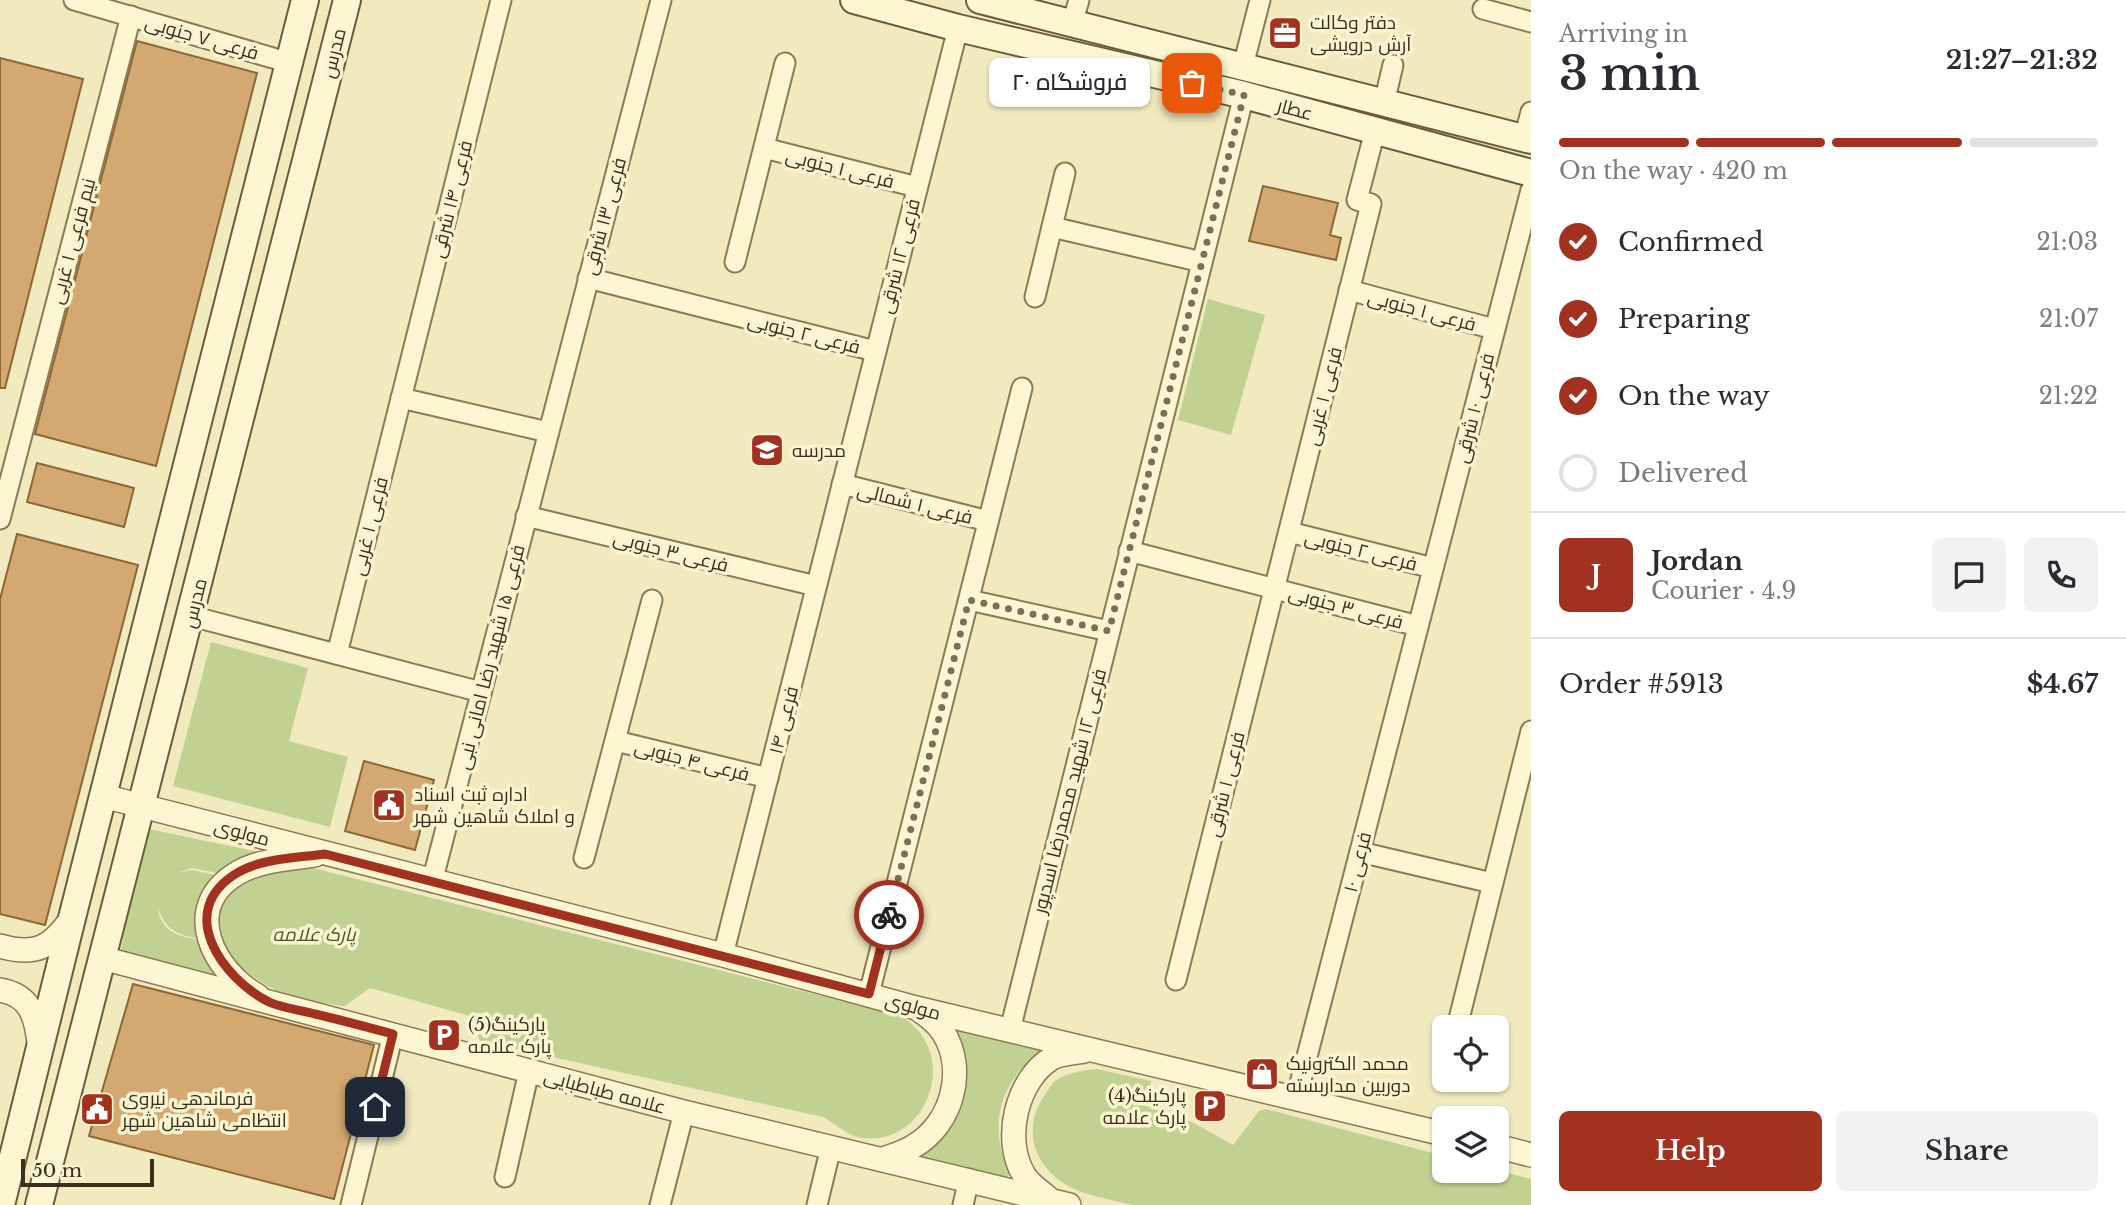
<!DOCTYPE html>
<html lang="en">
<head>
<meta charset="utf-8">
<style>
	body { margin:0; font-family:"Libre Baskerville",Cairo,serif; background:#f2f2f3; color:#2b2b33; height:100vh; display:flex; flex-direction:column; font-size:26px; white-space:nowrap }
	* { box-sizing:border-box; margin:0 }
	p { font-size:23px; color:#7c7c81 }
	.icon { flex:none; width:38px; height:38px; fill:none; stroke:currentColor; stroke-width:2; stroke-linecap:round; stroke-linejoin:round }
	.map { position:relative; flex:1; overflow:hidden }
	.drawer { display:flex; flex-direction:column; background:#fff; width:595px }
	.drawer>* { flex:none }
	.tools { position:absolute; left:1432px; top:1015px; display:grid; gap:14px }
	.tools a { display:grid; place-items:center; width:77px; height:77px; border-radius:10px; background:#fff; box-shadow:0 2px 5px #0004; font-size:35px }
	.scale { position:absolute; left:21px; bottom:18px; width:133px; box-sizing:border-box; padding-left:7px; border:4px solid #3a2f1b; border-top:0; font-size:19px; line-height:24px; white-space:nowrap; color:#3a2f1b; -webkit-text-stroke:5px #f9f3cf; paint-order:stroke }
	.pin { position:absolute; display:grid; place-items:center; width:60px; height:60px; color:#fff; margin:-30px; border-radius:14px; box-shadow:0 4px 10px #0006 }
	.courier { position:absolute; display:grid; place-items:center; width:70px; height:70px; margin:-35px; border:5px solid #a2311f; border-radius:50%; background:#fff; color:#222; box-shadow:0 2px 9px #0007 }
	.bubble { position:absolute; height:49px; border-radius:10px; background:#fff; box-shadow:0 2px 5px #0004; font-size:23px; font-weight:600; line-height:49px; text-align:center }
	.summary em { font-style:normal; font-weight:600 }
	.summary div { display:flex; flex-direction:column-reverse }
	.summary { display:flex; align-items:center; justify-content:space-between; height:119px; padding:0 28px }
	h1 { font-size:46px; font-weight:600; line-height:52px }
	.bar { display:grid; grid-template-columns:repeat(4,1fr); gap:10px 7px; align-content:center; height:84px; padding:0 28px }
	.bar i { height:9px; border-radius:5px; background:#e1e1e2 }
	.bar .on { background:#a2311f }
	.bar p { grid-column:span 4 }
	.line { display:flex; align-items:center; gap:18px; padding:0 28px; border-top:2px solid #e1e1e2 }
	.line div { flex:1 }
	.round { display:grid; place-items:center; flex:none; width:74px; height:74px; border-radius:10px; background:#f2f2f3 }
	ol { padding:0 28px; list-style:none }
	li { display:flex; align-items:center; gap:21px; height:77px }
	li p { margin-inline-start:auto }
	li .icon { padding:7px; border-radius:50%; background:#a2311f; color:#fff; stroke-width:4 }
	li:last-child { color:#7c7c81 }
	li i { width:38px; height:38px; border:4px solid #e1e1e2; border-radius:50% }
	.button { display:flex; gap:14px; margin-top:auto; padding:14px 28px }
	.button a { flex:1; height:80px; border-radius:10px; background:#a2311f; color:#fff; font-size:28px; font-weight:600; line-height:80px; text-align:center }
	.button a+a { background:#f2f2f3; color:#2b2b33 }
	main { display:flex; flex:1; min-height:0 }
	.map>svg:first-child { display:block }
</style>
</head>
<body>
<main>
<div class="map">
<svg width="1531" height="1205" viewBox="0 0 1531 1205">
	<rect width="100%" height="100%" fill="#f2eabf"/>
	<g fill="#c1d192">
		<polygon points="1208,299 1265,315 1231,435 1178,420"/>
		<polygon points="211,642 308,668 289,741 348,757 330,827 173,786"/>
		<path d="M149,829L258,852L243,857L217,873L192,868L178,873L192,870L216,875C200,891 193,915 196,938C175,935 163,926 158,907C159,929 177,937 196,939L219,979L121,950L132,890Z"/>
		<path d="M313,868L901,1016C962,1053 928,1147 861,1138C848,1136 834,1123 823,1117L480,1041L470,1016L370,988L345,1006C329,1005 292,997 277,991C264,985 239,967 230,956C204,928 218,893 249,877C267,868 293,869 313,868Z"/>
		<path d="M952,1028L1042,1047L1044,1051C999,1079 987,1126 1010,1173L1007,1178L922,1157L921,1153L935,1141Z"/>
		<path d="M1097,1069L1151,1081L1146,1106L1194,1123L1233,1145L1259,1111L1266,1109L1444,1156V1171L1496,1170L1531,1179V1205H1132C1106,1198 1076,1195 1055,1177C1030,1155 1025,1122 1045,1095C1048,1091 1051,1084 1055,1081C1066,1073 1084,1070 1097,1069Z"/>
	</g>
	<g fill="#d4a871" stroke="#8e6739" stroke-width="2">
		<polygon points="137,41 257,73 156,466 35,434"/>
		<polygon points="0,58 83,79 5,388 0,388"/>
		<polygon points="1263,186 1338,203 1330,235 1341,238 1336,260 1249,241"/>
		<polygon points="37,463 134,488 124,527 27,502"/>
		<polygon points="17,534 138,565 45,925 0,914 0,599"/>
		<polygon points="364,761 434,780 415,850 345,831"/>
		<polygon points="133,984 374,1045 334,1199 89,1136"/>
	</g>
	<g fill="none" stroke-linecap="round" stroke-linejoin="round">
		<g stroke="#8d7a55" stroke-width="23">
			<g id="minor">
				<polyline points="74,0 290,63"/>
				<polyline points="1483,9 1531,22"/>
				<polyline points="1072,24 1079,0"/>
				<polyline points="1243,66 1260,0"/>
				<polyline points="1384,103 1393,65"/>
				<polyline points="1524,138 1531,112"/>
				<polyline points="764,148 917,187"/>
				<polyline points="1052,227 1202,262"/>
				<polyline points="735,262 785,63"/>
				<polyline points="588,278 875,351"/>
				<polyline points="1349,290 1494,329"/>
				<polyline points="1035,297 1065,173"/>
				<polyline points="401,398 548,432"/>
				<polyline points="842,484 988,521"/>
				<polyline points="526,516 816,586"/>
				<polyline points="0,519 131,16"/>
				<polyline points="1289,532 1433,568"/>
				<polyline points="1129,551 1418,626"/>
				<polyline points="969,600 1109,631"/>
				<polyline points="191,616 481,692"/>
				<polyline points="337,654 501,0"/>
				<polyline points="616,741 768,778"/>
				<polyline points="1360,852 1492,883"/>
				<polyline points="584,858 652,600"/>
				<polyline points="432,882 661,0"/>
				<polyline points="723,955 958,28"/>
				<polyline points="1176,980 1371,204 1357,200 1375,131"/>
				<polyline points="869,994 1022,388"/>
				<polyline points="1457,1027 1531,731"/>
				<polyline points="1010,1030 1244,95"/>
				<polyline points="1296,1099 1531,190"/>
				<polyline points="505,1177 529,1071"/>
				<polyline points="351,1205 393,1034"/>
				<polyline points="660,1205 684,1112"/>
				<polyline points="817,1205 831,1147"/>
				<polyline points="963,1205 969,1179"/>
			</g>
		</g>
		<g stroke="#8d7a55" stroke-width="26">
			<g id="tertiary">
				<polyline points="103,796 723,955 916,1008 1444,1134"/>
				<path d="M0,946C35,956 51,948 71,919"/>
				<polyline points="102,958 684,1112 1069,1205"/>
				<path d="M0,990C30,995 36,1016 39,1043"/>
				<path d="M258,996C213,971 181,908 236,874C258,860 290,859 315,855"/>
				<polyline points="1496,1146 1531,1155"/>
				<path d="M884,1159C894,1155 905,1152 914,1146C952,1124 967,1070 943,1032C937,1023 928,1016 919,1010"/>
				<path d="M1047,1197C1039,1190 1029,1184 1024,1175C1002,1139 1017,1079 1052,1058C1061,1053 1075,1053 1084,1051"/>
			</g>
		</g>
		<g stroke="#6e5b39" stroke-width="30">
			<g id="secondary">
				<polyline points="854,0 958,28 1244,95 1531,173"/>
				<polyline points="980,0 1531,140"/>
				<polyline points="1,1205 72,918 305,0"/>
				<polyline points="39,1205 347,0"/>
			</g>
		</g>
		<use href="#minor" stroke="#fcf6d3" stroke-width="19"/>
		<use href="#tertiary" stroke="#fcf6d3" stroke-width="23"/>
		<use href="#secondary" stroke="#fcf6d3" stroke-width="26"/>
	</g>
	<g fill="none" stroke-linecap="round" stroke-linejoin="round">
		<polyline stroke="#7a7054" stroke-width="7" stroke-dasharray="0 12.6" points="889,915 969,600 1109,631 1244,95 1192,83"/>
		<path stroke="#a2311f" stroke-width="9" d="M375,1107L393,1034C367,1027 341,1020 315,1014C300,1010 282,1008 269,1002C222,978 174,911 237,873C262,858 297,858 325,854L869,994L889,915"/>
	</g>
	<defs>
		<g id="office-square" transform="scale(1.75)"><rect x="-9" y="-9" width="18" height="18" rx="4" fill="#a2311f" stroke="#f9f3cf"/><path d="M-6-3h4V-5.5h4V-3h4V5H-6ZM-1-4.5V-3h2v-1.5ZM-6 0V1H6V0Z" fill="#fff"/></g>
		<g id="school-square" transform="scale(1.75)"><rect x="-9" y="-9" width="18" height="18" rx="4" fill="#a2311f" stroke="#f9f3cf"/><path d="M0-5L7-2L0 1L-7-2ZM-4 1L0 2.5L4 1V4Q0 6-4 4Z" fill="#fff"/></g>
		<g id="civic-square" transform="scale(1.75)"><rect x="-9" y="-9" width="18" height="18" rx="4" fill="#a2311f" stroke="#f9f3cf"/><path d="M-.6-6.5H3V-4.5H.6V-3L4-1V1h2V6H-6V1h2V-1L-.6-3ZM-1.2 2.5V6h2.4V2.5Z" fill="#fff"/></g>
		<g id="parking-square" transform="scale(1.75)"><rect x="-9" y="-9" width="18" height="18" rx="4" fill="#a2311f" stroke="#f9f3cf"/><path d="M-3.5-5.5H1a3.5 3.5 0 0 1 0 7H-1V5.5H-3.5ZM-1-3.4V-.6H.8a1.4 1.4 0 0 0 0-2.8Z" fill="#fff"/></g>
		<g id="shop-square" transform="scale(1.75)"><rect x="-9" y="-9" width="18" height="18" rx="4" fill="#a2311f" stroke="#f9f3cf"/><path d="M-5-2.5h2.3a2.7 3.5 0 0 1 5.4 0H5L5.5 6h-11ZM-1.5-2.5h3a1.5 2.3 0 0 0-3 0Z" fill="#fff"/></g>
	</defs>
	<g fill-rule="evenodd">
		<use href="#office-square" x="1285" y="33"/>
		<use href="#school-square" x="767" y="450"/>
		<use href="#civic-square" x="389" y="805"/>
		<use href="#parking-square" x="444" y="1035"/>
		<use href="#shop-square" x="1262" y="1074"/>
		<use href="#parking-square" x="1210" y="1106"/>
		<use href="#civic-square" x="97" y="1109"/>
	</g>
	<g text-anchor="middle" stroke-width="7" stroke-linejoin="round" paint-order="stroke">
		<g font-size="19" fill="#3a2f1b" stroke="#f9f3cf" text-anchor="start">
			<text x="1310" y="29">دفتر وکالت<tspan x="1310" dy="22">آرش درویشی</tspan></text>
			<text x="792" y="457">مدرسه</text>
			<text x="414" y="801">اداره ثبت اسناد<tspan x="414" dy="22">و املاک شاهین شهر</tspan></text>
			<text x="468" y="1031">پارکینگ(5)<tspan x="468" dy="22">پارک علامه</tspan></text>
			<text x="1286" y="1070">محمد الکترونیک<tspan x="1286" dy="22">دوربین مداربسته</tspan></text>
			<text x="1186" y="1102" text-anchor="end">پارکینگ(4)<tspan x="1186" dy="22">پارک علامه</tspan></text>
			<text x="122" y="1105">فرماندهی نیروی<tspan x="122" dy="22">انتظامی شاهین شهر</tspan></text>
		</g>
		<g font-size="19" fill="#3a2f1b" stroke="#f9f3cf">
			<text transform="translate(202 37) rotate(16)" y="7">فرعی ۷ جنوبی</text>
			<text transform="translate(333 53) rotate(-76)" y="7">مدرس</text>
			<text transform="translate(1295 109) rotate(15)" y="7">عطار</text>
			<text transform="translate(840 168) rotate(14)" y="7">فرعی ۱ جنوبی</text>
			<text transform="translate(451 199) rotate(-76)" y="7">فرعی ۱۴ شرقی</text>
			<text transform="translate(604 216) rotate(-75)" y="7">فرعی ۱۳ شرقی</text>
			<text transform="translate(72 241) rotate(-75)" y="7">نیم فرعی ۱ غربی</text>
			<text transform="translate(899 256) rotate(-76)" y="7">فرعی ۱۲ شرقی</text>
			<text transform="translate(1422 310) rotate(15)" y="7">فرعی ۱ جنوبی</text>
			<text transform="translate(804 333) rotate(14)" y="7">فرعی ۲ جنوبی</text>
			<text transform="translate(1323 396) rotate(-76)" y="7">فرعی ۱ غربی</text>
			<text transform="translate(1474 408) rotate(-76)" y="7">فرعی ۱۰ شرقی</text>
			<text transform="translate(915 503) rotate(14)" y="7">فرعی ۱ شمالی</text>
			<text transform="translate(369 526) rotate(-76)" y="7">فرعی ۱ غربی</text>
			<text transform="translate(1361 550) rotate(14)" y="7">فرعی ۲ جنوبی</text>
			<text transform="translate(671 551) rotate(14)" y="7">فرعی ۳ جنوبی</text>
			<text transform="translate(194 603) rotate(-76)" y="7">مدرس</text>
			<text transform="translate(1346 607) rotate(15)" y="7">فرعی ۳ جنوبی</text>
			<text transform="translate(490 657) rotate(-76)" y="7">فرعی ۱۵ شهید رضا امانی نبی</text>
			<text transform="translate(783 720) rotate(-76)" y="7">فرعی ۱۴</text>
			<text transform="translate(692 760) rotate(14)" y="7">فرعی ۴ جنوبی</text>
			<text transform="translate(1225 784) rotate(-76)" y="7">فرعی ۱ شرقی</text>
			<text transform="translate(1069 791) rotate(-76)" y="7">فرعی ۱۲ شهید محمدرضا اسدپور</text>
			<text transform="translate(242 832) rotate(15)" y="7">مولوی</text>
			<text transform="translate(1357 862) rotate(-76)" y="7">فرعی ۱۰</text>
			<text transform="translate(913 1006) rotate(15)" y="7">مولوی</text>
			<text transform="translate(605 1091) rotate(15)" y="7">علامه طباطبایی</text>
		</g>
		<g font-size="19" font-style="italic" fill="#435920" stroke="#f9f3cf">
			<text x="314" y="941">پارک علامه</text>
		</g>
	</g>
</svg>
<div class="tools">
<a><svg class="icon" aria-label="locate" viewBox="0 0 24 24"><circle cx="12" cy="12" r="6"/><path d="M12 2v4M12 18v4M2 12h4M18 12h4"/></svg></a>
<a><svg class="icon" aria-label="layers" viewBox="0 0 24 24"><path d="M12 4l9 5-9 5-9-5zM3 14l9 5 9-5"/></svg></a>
</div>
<div class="scale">50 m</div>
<div class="pin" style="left:1192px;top:83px;background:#ea580c"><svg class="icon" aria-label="bag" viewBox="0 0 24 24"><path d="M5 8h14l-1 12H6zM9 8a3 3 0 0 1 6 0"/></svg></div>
<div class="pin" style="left:375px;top:1107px;background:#1f2937"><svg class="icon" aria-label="home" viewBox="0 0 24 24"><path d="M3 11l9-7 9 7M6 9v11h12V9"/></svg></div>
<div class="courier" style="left:889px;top:915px"><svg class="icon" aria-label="bike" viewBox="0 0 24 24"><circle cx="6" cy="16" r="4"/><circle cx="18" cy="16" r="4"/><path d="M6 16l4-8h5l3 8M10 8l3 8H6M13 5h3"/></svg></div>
<div class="bubble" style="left:989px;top:58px;width:161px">فروشگاه ۲۰</div>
</div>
<section class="drawer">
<div class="summary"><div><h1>3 min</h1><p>Arriving in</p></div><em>21:27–21:32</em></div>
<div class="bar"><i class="on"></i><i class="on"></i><i class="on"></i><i></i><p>On the way · 420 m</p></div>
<ol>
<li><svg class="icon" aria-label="check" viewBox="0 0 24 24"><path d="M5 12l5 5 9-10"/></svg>Confirmed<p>21:03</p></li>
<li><svg class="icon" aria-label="check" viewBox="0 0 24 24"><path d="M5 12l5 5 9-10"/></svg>Preparing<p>21:07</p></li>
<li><svg class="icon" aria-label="check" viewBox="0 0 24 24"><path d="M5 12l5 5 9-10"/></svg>On the way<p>21:22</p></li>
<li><i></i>Delivered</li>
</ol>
<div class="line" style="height:126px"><b class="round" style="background:#a2311f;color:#fff">J</b><div><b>Jordan</b><p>Courier · 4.9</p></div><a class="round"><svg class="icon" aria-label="chat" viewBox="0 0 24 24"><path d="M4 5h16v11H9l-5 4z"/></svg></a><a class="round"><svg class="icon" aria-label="phone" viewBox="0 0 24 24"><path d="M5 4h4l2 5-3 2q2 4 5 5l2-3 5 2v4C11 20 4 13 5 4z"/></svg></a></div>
<div class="line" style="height:91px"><div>Order #5913</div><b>$4.67</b></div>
<div class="button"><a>Help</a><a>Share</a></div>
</section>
</main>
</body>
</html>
